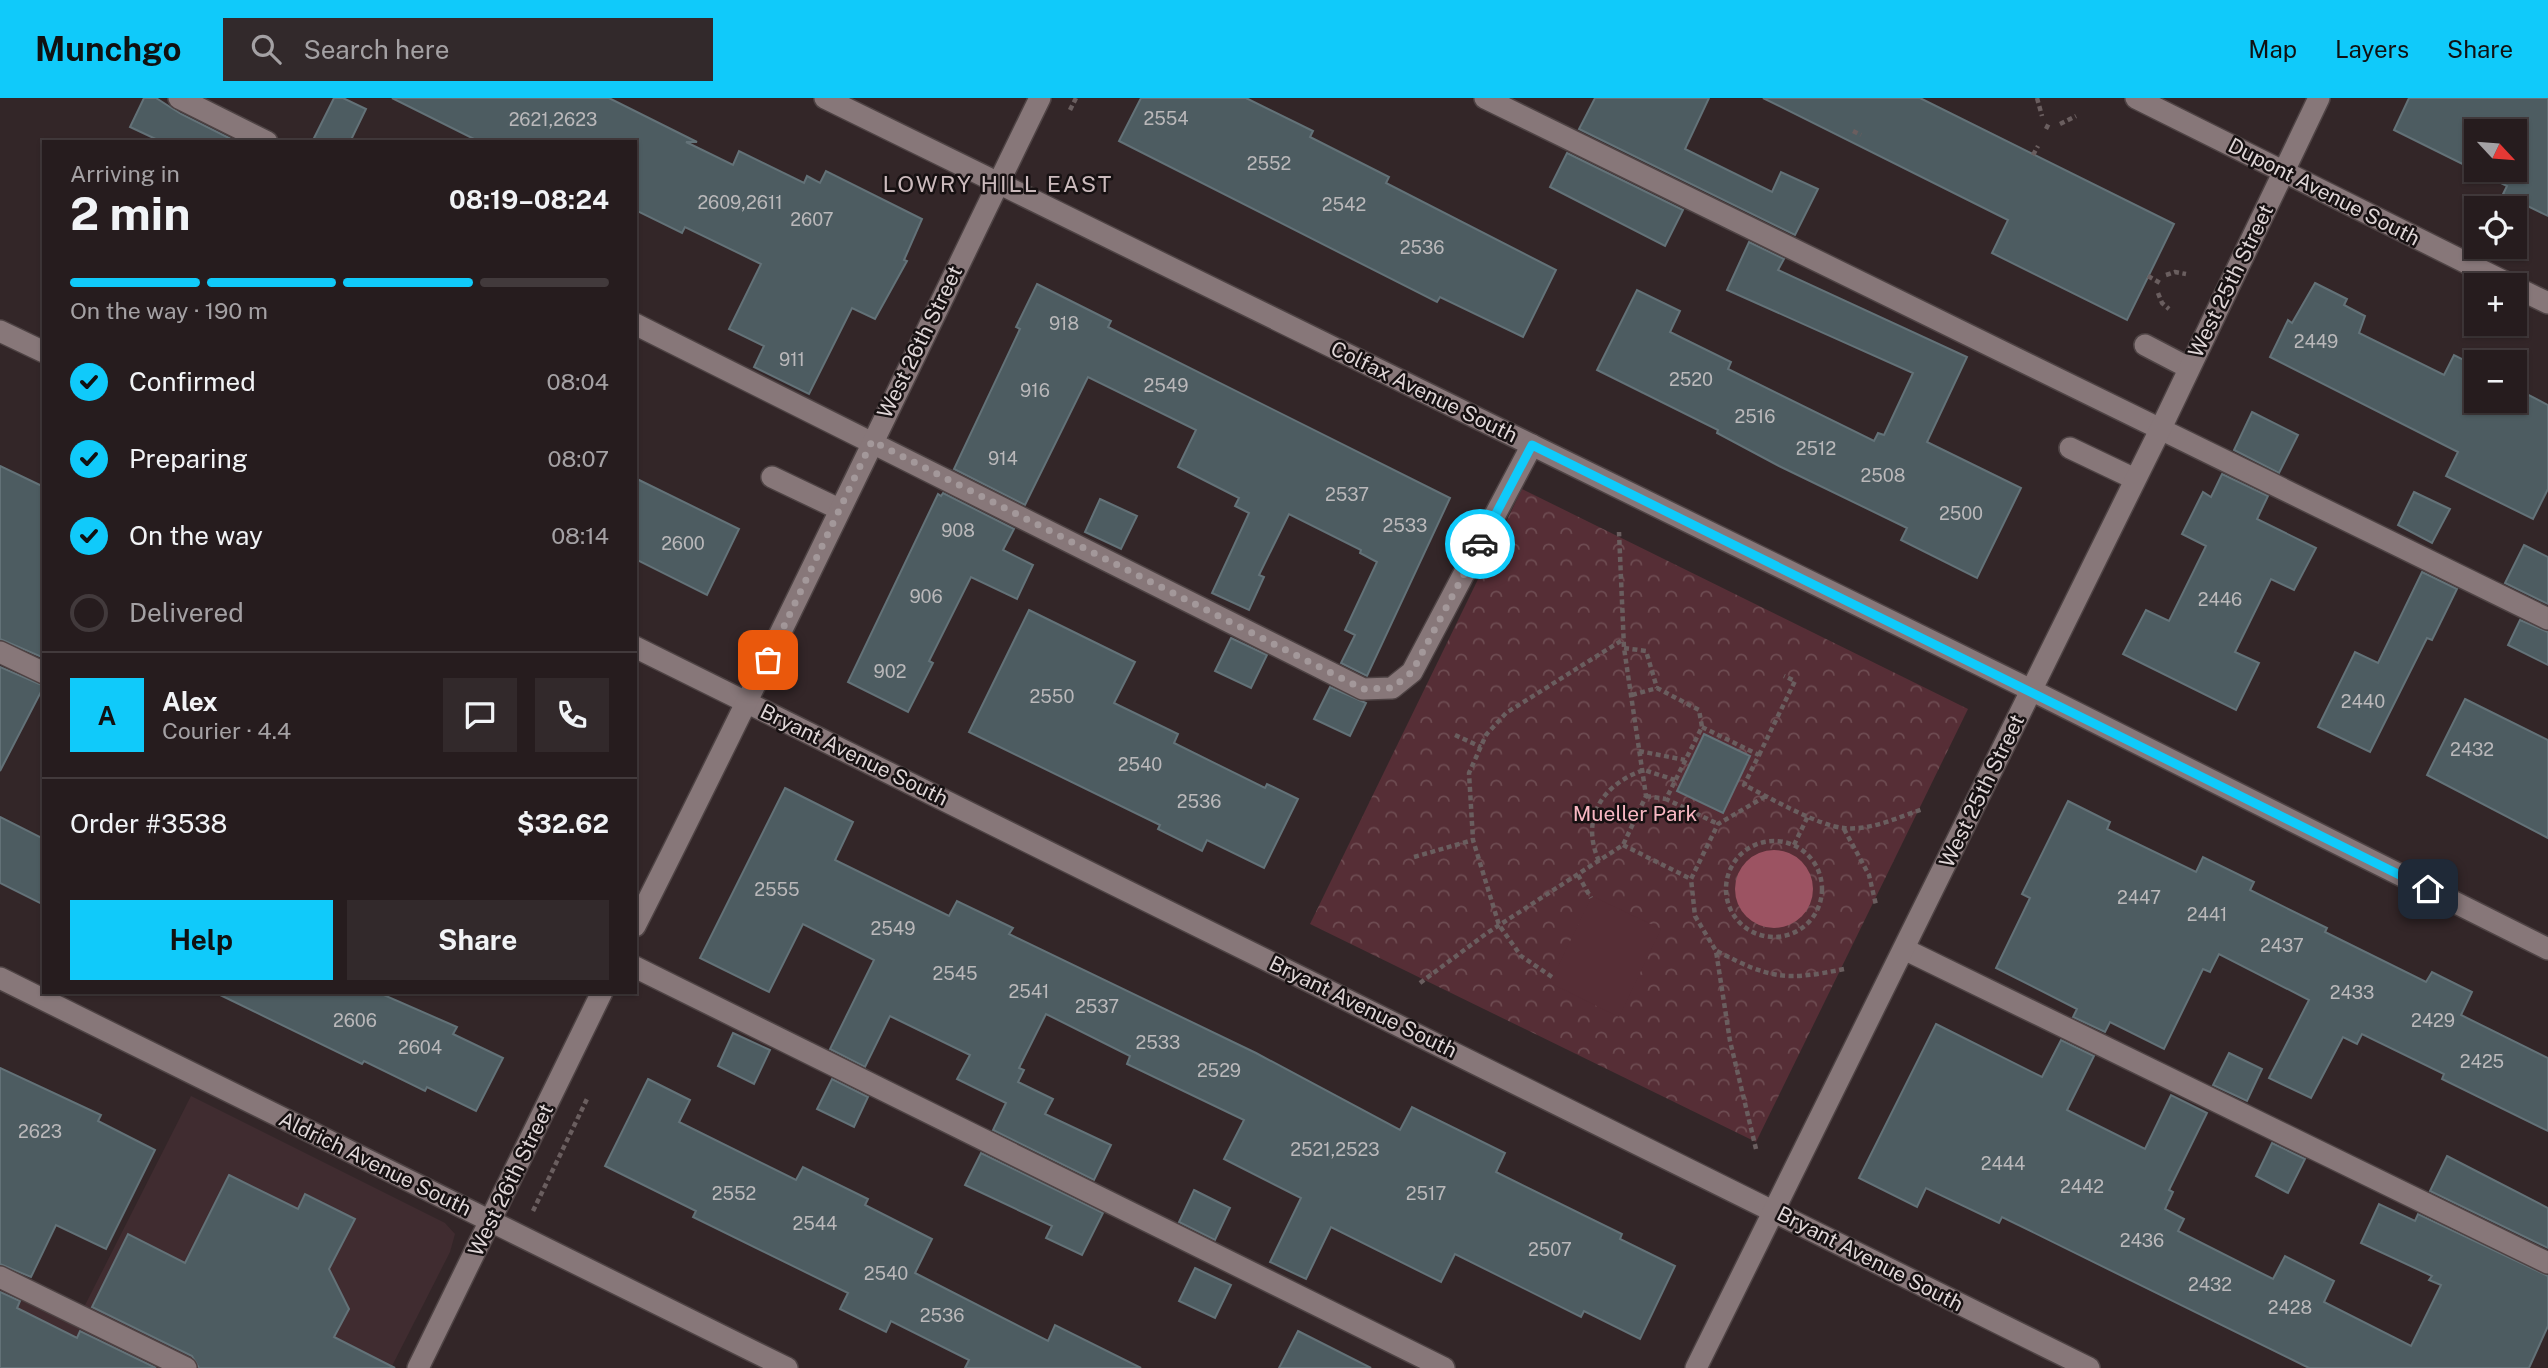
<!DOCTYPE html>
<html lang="en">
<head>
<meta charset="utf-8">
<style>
	body { margin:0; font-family:"Public Sans",sans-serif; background:#32292b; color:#f1f3f6; height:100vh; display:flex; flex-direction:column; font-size:26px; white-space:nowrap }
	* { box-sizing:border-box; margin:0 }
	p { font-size:23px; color:#a4a1a4 }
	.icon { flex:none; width:38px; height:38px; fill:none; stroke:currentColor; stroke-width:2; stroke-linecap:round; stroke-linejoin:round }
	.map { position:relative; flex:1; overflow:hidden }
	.side { position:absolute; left:42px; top:42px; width:595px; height:854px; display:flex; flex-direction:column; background:#261c1e; border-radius:0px; box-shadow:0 2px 5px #0004,0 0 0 2px #423a3c }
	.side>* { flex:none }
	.needle { width:46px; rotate:116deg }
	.buttons { position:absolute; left:2464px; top:21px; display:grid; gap:14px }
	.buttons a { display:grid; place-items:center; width:63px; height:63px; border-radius:0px; background:#261c1e; box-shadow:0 2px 5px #0004,0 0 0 2px #423a3c; font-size:35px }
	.pin { position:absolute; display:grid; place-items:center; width:60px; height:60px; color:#fff; margin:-30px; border-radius:14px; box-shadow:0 4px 10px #0006 }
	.courier { position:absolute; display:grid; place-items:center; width:70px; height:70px; margin:-35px; border:5px solid #10cafa; border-radius:50%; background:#fff; color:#222; box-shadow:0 2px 9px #0007 }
	.summary em { font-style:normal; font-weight:700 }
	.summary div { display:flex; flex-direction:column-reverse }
	.summary { display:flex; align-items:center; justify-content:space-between; height:119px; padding:0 28px }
	h1 { font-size:46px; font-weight:700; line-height:52px }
	.bar { display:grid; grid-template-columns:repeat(4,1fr); gap:10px 7px; align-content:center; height:84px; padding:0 28px }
	.bar i { height:9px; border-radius:5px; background:#423a3c }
	.bar .current { background:#10cafa }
	.bar p { grid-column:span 4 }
	.line { display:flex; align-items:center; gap:18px; padding:0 28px; border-top:2px solid #423a3c }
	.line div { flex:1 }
	.round { display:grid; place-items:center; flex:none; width:74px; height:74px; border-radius:0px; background:#32292b }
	ol { padding:0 28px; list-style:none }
	li { display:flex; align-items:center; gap:21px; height:77px }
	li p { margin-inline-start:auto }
	li .icon { padding:7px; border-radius:50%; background:#10cafa; color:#111; stroke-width:4 }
	li:last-child { color:#a4a1a4 }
	li i { width:38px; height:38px; border:4px solid #423a3c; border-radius:50% }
	.button { display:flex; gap:14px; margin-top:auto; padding:14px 28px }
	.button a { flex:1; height:80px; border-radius:0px; background:#10cafa; color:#111; font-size:28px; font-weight:700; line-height:80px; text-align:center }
	.button a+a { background:#32292b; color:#f1f3f6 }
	header { display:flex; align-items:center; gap:42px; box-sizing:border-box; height:98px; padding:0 35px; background:#10cafa; color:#111 }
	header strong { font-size:33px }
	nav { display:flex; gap:38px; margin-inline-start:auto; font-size:24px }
	.search { width:490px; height:63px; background:#32292b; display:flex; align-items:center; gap:18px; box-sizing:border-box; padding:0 24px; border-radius:0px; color:#a4a1a4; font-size:26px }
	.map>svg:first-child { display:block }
</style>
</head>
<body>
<header>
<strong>Munchgo</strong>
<div class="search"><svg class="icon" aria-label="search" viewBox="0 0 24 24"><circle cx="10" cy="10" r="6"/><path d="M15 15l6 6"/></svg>Search here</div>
<nav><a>Map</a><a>Layers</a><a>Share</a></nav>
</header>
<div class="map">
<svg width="2548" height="1270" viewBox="0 0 2548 1270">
	<defs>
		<pattern id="park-crowns" width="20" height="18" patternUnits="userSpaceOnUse" patternTransform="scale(1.75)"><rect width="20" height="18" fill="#562e36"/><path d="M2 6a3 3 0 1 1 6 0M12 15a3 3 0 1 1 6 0" fill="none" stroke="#6e4c52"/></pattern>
	</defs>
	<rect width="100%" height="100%" fill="#332628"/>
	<polygon fill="#402c30" points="191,998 445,1125 455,1136 450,1154 391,1270 0,1270 0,1174 81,1215"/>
	<polygon fill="url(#park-crowns)" points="1522,391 1968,611 1756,1044 1310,826"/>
	<polygon fill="#562e36" points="1592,798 1661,831 1619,919 1550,885"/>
	<circle fill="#9c5362" cx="1774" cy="791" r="39"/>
	<g fill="#4d5c61" stroke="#637278" stroke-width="2" fill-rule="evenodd">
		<polygon points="144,0 156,0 181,16 237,44 162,44 130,29"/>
		<polygon points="334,0 343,0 366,11 350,44 312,44"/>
		<polygon points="392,0 609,0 697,44 686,44 733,67 739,53 804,85 807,78 820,85 826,73 922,121 904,162 907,163 875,221 852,210 809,296 754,269 764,248 729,231 761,166 685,129 682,135 635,112 635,44 480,44"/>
		<polygon points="1141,0 1246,0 1313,33 1310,39 1389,79 1386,85 1556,172 1523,239 1440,199 1437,204 1119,43"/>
		<polygon points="1595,0 1709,0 1685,51 1772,94 1781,74 1818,91 1795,137 1579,31"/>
		<polygon points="1763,0 1920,0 2174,126 2127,222 1992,155 2008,122"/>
		<path d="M2409,0H2548V118L2503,96L2507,88L2394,32ZM2476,33H2515V72H2476Z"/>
		<polygon points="1567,55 1683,112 1665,148 1550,89"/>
		<polygon points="1749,144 1784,161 1778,172 1967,259 1927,344 2021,390 1977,480 1901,442 1907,430 1779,368 1717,335 1718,332 1597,272 1637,192 1680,213 1670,234 1731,264 1728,271 1874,343 1878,335 1884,337 1913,275 1727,192"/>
		<polygon points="2315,185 2347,201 2344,207 2365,218 2359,235 2444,277 2454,257 2476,268 2476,303 2515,303 2515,290 2548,307 2548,391 2533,421 2446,378 2458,354 2270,259 2288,222 2292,225"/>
		<polygon points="1037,186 1111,223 1108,229 1450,400 1367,578 1341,565 1355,537 1345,532 1377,464 1360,455 1361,452 1289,416 1259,477 1264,479 1249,512 1212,495 1249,415 1235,408 1239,400 1178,369 1196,332 1088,279 1025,407 954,371 1020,231 1016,229"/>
		<polygon points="2252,314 2298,337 2279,375 2234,352"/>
		<polygon points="0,368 44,389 44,560 0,541"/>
		<polygon points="2222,376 2268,398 2257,421 2316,450 2294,492 2271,481 2235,554 2259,565 2236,612 2123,556 2146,512 2169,523 2206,448 2182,436 2203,394 2211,399"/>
		<polygon points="635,380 739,431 707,497 635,461"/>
		<polygon points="2414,394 2450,411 2432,445 2398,427"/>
		<polygon points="943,395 1014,431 1003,452 1033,467 1017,501 971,479 929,563 933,565 908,614 848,584 938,396 941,398"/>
		<polygon points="1100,401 1137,418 1121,451 1085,434"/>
		<polygon points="2524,447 2548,459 2548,506 2505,485"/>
		<polygon points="2422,474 2457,491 2432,542 2427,540 2370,654 2318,629 2355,554 2378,565"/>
		<polygon points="1029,512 1135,564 1114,605 1178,636 1174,645 1265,690 1267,686 1298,701 1264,770 1207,742 1202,753 1158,731 1160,727 969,634"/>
		<polygon points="2520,522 2548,534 2548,567 2508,547"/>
		<polygon points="1231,540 1267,557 1251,590 1215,573"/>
		<polygon points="0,569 44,588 0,673"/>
		<polygon points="1330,589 1366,605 1350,638 1314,621"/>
		<polygon points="2465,601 2548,642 2548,740 2427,677"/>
		<polygon points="1704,636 1750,658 1723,715 1677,693"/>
		<polygon points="785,690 853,724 835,762 949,818 957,803 1013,830 1009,836 1256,955 1400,1032 1412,1009 1505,1055 1496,1074 1622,1136 1620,1141 1675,1168 1640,1241 1584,1213 1581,1219 1455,1156 1441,1184 1331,1129 1306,1181 1270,1164 1301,1100 1224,1061 1244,1022 1127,966 1130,958 1046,916 1019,970 1024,972 1018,984 1053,1001 1045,1016 1111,1047 1094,1082 993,1032 1006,1005 957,981 970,957 890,918 865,969 830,951 874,862 803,826 769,894 700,860"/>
		<polygon points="2068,703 2110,724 2107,731 2196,774 2203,759 2254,784 2250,792 2327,830 2325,834 2426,884 2432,874 2472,894 2461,917 2548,960 2548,1033 2442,981 2444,976 2362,936 2357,946 2343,939 2311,1000 2269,980 2309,902 2219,856 2210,874 2203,871 2164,951 2110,924 2105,934 2073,919 2077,911 1996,870 2030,800 2022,796"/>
		<polygon points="0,719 44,741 44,807 0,785"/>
		<polygon points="214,894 377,894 457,929 453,936 503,960 476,1013 427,989 425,993 364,963 362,966"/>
		<polygon points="1936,926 2042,979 2061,942 2094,958 2067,1012 2145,1051 2171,997 2207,1015 2169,1092 2173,1094 2165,1111 2184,1121 2178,1133 2273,1181 2285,1158 2334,1183 2324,1204 2411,1248 2441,1187 2429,1182 2432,1178 2361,1145 2379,1106 2415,1123 2418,1116 2548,1178 2548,1228 2529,1270 2309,1270 2002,1119 1999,1125 1926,1090 1917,1109 1859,1080"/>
		<polygon points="733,935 770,952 754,986 718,968"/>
		<polygon points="2229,955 2262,971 2247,1003 2213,987"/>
		<polygon points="0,970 101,1017 98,1023 155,1052 106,1151 56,1127 31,1179 0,1166"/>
		<polygon points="648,981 690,1002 679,1024 796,1082 803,1069 868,1101 865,1107 932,1141 915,1175 1048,1243 1055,1227 1141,1270 965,1270 969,1262 891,1223 886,1234 840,1211 848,1195 693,1119 696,1113 605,1068"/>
		<polygon points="832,981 868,999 854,1029 817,1011"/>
		<polygon points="2272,1045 2305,1061 2288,1095 2256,1078"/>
		<polygon points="981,1055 1103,1115 1082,1157 1046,1140 1052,1128 965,1087"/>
		<polygon points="2447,1058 2548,1110 2548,1150 2430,1093"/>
		<polygon points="229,1077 298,1111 305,1096 355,1121 329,1171 349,1211 334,1239 395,1270 199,1270 192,1258 92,1209 128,1136 185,1165"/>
		<polygon points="1194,1092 1230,1110 1215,1142 1179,1124"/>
		<polygon points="1195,1170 1231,1187 1215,1220 1179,1203"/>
		<polygon points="0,1194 20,1203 17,1210 77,1240 80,1233 156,1270 0,1270"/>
		<polygon points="1298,1233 1371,1270 1279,1270"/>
	</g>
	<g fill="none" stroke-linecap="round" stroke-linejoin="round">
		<g stroke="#4e4344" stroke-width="24">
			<g id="minor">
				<polyline points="179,0 267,44"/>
				<polyline points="825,0 2031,592 2548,851"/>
				<polyline points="1485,0 2548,521"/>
				<polyline points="2136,0 2511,187"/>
				<polyline points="2515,189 2548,205"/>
				<polyline points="635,226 1363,591 1392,590 1412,574 1532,347"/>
				<polyline points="0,233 44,254"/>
				<polyline points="2145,247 2189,270"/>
				<polyline points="2070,350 2135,381"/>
				<polyline points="772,379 839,411"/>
				<polyline points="635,549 2089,1270"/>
				<polyline points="0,554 44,575"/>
				<path d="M635,828C774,554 905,276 1040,0"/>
				<polyline points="1904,851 2548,1165"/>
				<polyline points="635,869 1444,1270"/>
				<polyline points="0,880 787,1270"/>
				<polyline points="0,1179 186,1270"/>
				<polyline points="418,1270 602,894"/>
				<polyline points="1696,1270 2161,330 2319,0"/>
			</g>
		</g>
		<g stroke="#6a5e5f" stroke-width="4.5" stroke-dasharray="5 3.5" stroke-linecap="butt">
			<polyline points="2037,0 2042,18"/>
			<polyline points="1070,12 1076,0"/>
			<polyline points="2060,26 2076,18"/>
			<polyline points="2046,31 2049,25"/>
			<polyline points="1853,33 1861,37"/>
			<polyline points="2033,57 2038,48"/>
			<polyline points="2166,177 2175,174 2186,176"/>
			<polyline points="2148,178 2160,185"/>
			<polyline points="2158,195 2162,205 2169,211"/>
			<polyline points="1624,550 1646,553 1657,590"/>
			<polyline points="1632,597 1657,590 1699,612 1702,629 1666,701 1718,726"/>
			<path d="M1702,629L1759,657L1744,687C1769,699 1818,728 1844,730C1870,733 1899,719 1923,711"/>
			<polyline points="1455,637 1481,649"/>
			<polyline points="1639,653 1685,662"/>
			<polyline points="1759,657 1795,583 1784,578"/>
			<polyline points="1646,698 1666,701"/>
			<polyline points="1844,731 1869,777 1876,807"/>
			<circle cx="1774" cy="791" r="48"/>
			<polyline points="1623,747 1691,781"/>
			<polyline points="1794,747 1808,718"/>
			<polyline points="1414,759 1473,742"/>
			<path d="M1599,763C1580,721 1602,686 1644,672L1675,682"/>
			<polyline points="1578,777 1591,800"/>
			<path d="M1717,853C1770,881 1786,883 1844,871"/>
			<polyline points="1552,879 1521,858 1499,827 1473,742 1469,675 1486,637 1506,615 1624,541"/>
			<polyline points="1420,885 1487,835 1623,747 1646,698 1624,550 1619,434"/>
			<polyline points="1756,1051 1730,943 1716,853 1695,818 1691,781 1718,726 1766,698"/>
			<polyline points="533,1113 587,1001"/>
		</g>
		<use href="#minor" stroke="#877779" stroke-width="21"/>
	</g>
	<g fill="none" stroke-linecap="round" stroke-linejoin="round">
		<polyline stroke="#a3989a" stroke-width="7" stroke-dasharray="0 12.6" points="768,562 872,343 1363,591 1392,590 1412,574 1480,446"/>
		<polyline stroke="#10cafa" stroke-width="9" points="1480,446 1532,347 2428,791"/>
	</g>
	<g text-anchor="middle" stroke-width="5" stroke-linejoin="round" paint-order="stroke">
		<g font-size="18" fill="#bab8ba">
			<text x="1166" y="27">2554</text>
			<text x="553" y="28">2621,2623</text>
			<text x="1269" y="72">2552</text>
			<text x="740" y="111">2609,2611</text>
			<text x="1344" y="113">2542</text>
			<text x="812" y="128">2607</text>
			<text x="1422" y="156">2536</text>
			<text x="1064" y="232">918</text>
			<text x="2316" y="250">2449</text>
			<text x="792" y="268">911</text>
			<text x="1691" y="288">2520</text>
			<text x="1166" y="294">2549</text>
			<text x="1035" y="299">916</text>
			<text x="1755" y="325">2516</text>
			<text x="1816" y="357">2512</text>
			<text x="1003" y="367">914</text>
			<text x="1883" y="384">2508</text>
			<text x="1347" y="403">2537</text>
			<text x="1961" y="422">2500</text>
			<text x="1405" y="434">2533</text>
			<text x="958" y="439">908</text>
			<text x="683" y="452">2600</text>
			<text x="926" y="505">906</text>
			<text x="2220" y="508">2446</text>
			<text x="890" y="580">902</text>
			<text x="1052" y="605">2550</text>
			<text x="2363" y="610">2440</text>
			<text x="2472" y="658">2432</text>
			<text x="1140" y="673">2540</text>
			<text x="1199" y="710">2536</text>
			<text x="777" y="798">2555</text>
			<text x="2139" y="806">2447</text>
			<text x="2207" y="823">2441</text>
			<text x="893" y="837">2549</text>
			<text x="2282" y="854">2437</text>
			<text x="955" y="882">2545</text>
			<text x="1029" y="900">2541</text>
			<text x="2352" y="901">2433</text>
			<text x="1097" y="915">2537</text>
			<text x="355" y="929">2606</text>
			<text x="2433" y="929">2429</text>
			<text x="1158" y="951">2533</text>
			<text x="420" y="956">2604</text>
			<text x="2482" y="970">2425</text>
			<text x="1219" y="979">2529</text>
			<text x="40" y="1040">2623</text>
			<text x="1335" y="1058">2521,2523</text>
			<text x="2003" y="1072">2444</text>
			<text x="2082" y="1095">2442</text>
			<text x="734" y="1102">2552</text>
			<text x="1426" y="1102">2517</text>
			<text x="815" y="1132">2544</text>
			<text x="2142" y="1149">2436</text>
			<text x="1550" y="1158">2507</text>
			<text x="886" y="1182">2540</text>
			<text x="2210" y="1193">2432</text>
			<text x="2290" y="1216">2428</text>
			<text x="942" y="1224">2536</text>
		</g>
		<g font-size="21" fill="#dfd6d7" stroke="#171112">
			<text transform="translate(2324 94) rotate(27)" y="7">Dupont Avenue South</text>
			<text transform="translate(2231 183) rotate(-64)" y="7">West 25th Street</text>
			<text transform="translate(920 244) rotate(-64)" y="7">West 26th Street</text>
			<text transform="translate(1424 294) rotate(26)" y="7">Colfax Avenue South</text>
			<text transform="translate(854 657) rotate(26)" y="7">Bryant Avenue South</text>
			<text transform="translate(1982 693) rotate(-64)" y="7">West 25th Street</text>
			<text transform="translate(1363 909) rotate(26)" y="7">Bryant Avenue South</text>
			<text transform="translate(375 1066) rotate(26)" y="7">Aldrich Avenue South</text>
			<text transform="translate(511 1082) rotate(-64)" y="7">West 26th Street</text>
			<text transform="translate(1870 1161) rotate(27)" y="7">Bryant Avenue South</text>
		</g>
		<g font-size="21" fill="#f8b7c2" stroke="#171112">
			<text x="1635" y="723">Mueller Park</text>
		</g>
		<g font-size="23" letter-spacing="2" fill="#cbbabc" stroke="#171112">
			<text x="998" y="94">LOWRY HILL EAST</text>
		</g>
	</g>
</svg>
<div class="buttons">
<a><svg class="needle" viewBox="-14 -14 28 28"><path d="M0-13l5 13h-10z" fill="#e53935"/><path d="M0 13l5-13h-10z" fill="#a4a1a4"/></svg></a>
<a><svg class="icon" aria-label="locate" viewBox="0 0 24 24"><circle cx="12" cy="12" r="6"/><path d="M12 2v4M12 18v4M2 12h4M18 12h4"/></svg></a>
<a>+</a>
<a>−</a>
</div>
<div class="pin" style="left:768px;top:562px;background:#ea580c"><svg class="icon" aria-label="bag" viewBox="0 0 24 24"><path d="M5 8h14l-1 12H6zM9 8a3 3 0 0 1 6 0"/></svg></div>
<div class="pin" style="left:2428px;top:791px;background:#1f2937"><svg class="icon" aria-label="home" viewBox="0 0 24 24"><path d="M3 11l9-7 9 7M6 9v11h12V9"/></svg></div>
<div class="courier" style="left:1480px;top:446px"><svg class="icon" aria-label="car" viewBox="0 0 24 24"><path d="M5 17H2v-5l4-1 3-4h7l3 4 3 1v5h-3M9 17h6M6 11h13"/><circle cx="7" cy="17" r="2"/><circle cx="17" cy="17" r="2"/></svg></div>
<section class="side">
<div class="summary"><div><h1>2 min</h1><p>Arriving in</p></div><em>08:19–08:24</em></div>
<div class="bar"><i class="current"></i><i class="current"></i><i class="current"></i><i></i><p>On the way · 190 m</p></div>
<ol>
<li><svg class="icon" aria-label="check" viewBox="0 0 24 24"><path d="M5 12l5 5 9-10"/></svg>Confirmed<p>08:04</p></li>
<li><svg class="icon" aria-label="check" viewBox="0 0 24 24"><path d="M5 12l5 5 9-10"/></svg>Preparing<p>08:07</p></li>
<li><svg class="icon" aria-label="check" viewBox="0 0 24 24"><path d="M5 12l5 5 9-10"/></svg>On the way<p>08:14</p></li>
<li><i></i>Delivered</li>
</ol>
<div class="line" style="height:126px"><b class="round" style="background:#10cafa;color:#111">A</b><div><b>Alex</b><p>Courier · 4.4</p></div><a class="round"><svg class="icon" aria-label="chat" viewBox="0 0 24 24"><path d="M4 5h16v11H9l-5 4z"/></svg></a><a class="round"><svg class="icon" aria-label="phone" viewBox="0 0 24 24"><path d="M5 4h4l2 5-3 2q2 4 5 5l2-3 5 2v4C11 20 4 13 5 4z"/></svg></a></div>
<div class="line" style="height:91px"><div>Order #3538</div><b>$32.62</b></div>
<div class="button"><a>Help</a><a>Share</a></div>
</section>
</div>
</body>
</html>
